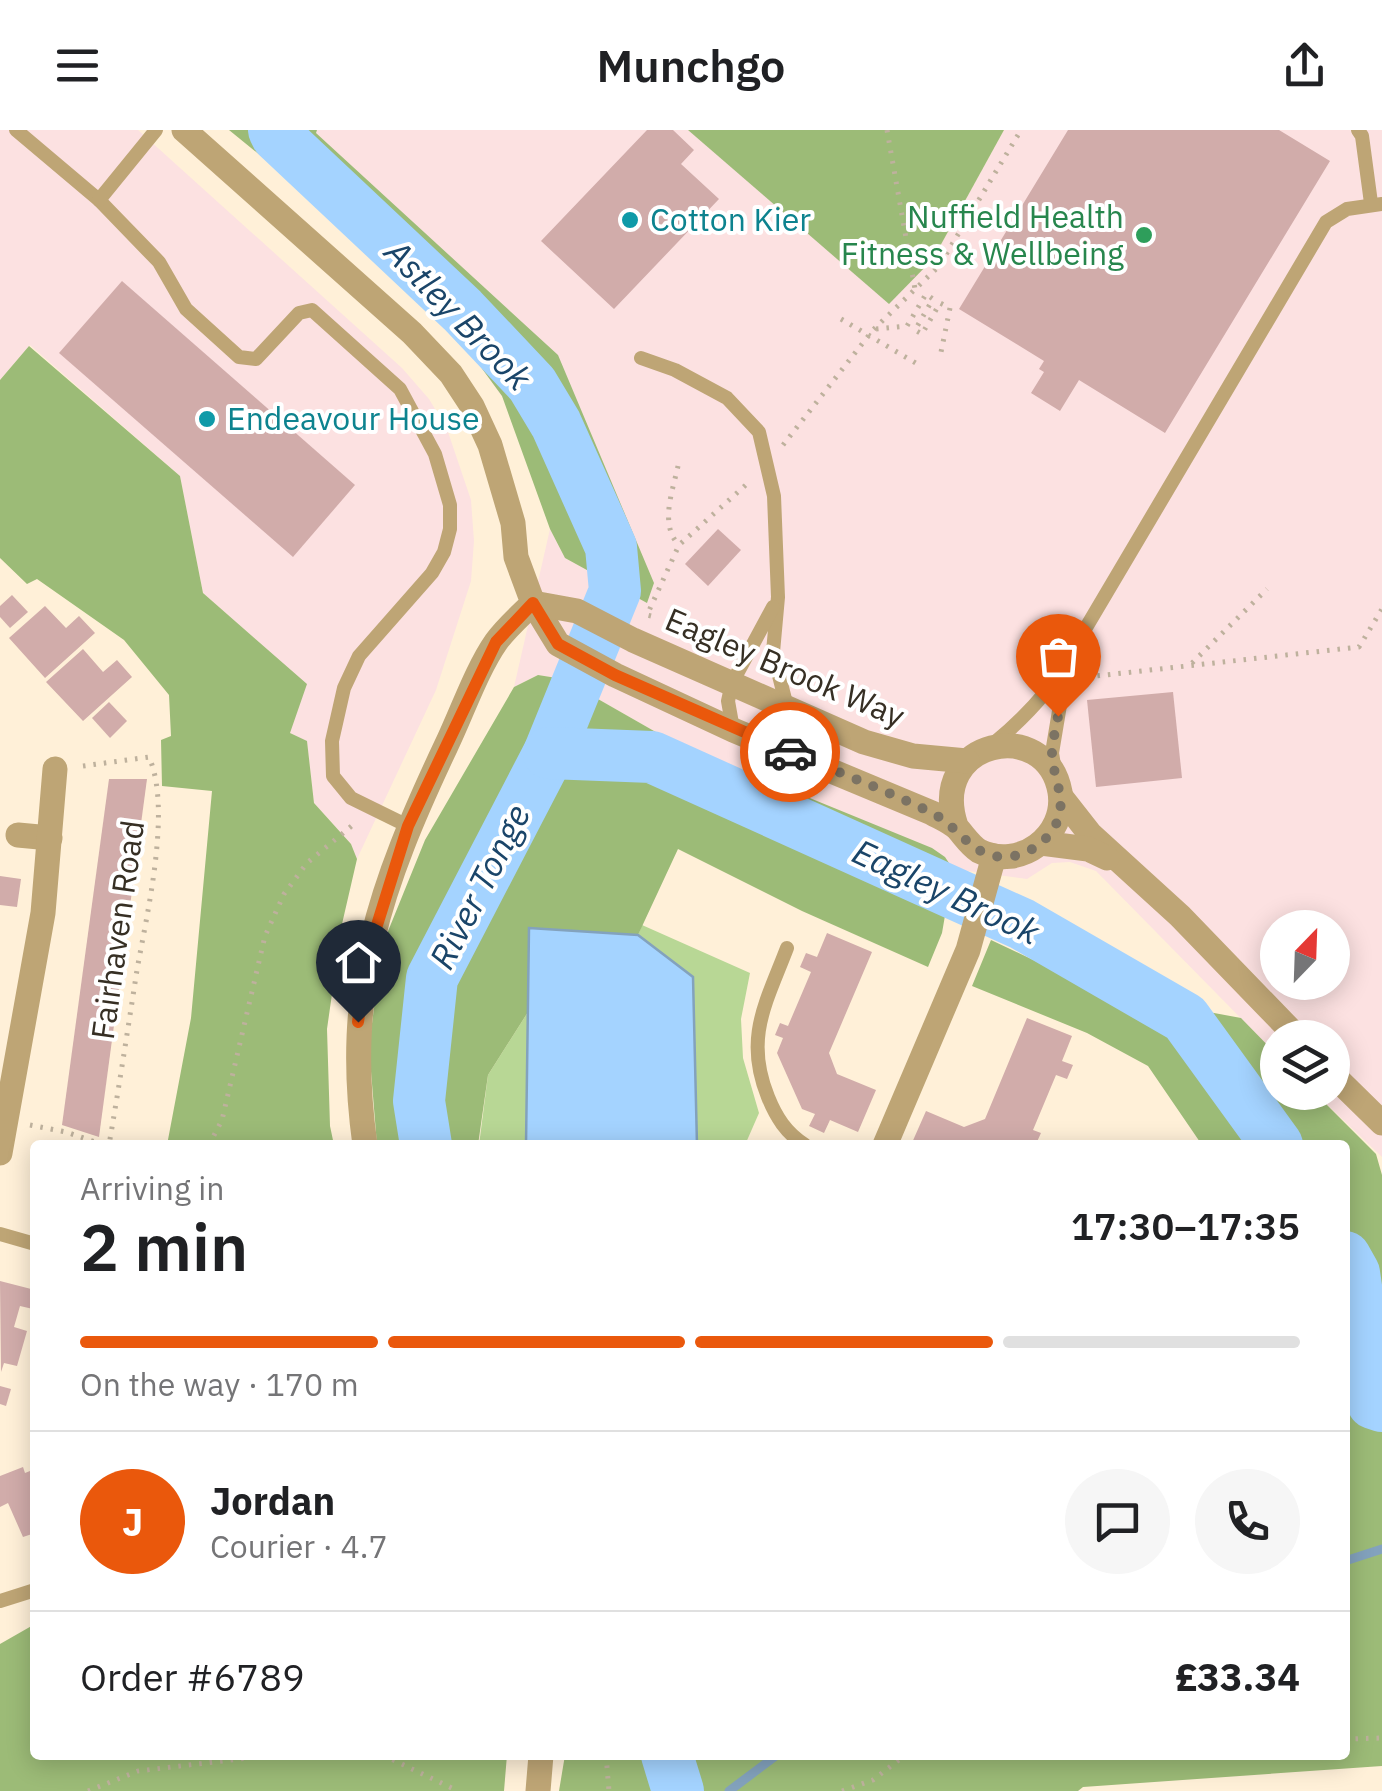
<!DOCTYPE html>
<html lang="en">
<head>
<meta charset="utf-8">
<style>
	body { margin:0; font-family:"IBM Plex Sans",sans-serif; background:#f6f6f6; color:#202124; height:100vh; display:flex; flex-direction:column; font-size:38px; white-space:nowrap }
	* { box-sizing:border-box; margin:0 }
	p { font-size:32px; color:#757577 }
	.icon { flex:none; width:55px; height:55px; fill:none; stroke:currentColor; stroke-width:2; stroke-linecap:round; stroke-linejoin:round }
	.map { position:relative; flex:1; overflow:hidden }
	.sheet { position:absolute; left:30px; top:1010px; width:1320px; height:620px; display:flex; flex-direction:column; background:#fff; border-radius:10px; box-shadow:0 5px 25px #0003 }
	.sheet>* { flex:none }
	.needle { width:65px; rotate:23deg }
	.controls { position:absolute; left:1260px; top:780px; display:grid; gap:20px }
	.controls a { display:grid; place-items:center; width:90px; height:90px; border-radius:50%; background:#fff; box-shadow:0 5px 25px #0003; font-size:50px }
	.pin { position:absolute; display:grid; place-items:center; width:85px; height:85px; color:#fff; margin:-102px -42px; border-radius:50% 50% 50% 0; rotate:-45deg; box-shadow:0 0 10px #0007 }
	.pin .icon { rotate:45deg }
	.courier { position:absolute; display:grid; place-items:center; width:100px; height:100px; margin:-50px; border:8px solid #ea580c; border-radius:50%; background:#fff; color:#222; box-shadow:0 2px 12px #0007 }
	.head em { font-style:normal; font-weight:600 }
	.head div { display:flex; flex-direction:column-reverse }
	.head { display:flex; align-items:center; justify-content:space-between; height:170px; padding:0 50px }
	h1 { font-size:65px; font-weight:600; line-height:75px }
	.bar { display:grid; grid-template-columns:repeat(4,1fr); gap:15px 10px; align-content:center; height:120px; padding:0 50px }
	.bar i { height:12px; border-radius:8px; background:#e0e0e0 }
	.bar .on { background:#ea580c }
	.bar p { grid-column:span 4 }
	.line { display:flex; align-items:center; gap:25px; padding:0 50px; border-top:2px solid #e0e0e0 }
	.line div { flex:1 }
	.round { display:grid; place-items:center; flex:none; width:105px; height:105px; border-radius:52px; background:#f6f6f6 }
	header { display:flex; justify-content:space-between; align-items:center; height:130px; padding:0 50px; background:#fff; font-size:45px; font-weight:600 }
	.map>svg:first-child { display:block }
</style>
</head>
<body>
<header><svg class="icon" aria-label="menu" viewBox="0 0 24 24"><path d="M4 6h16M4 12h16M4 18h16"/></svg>Munchgo<svg class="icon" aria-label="share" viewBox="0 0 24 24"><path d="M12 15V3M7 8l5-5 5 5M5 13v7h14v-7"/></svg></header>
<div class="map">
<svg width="1382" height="1661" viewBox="0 0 1382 1661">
	<rect width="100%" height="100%" fill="#fff0d8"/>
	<g fill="#fce1e1" fill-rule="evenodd">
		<polygon points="0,0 138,0 402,238 429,269 447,299 471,370 474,411 471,451 436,560 357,729 351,714 314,673 307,612 290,603 306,554 203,463 180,346 30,215 0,250"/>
		<path d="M317,0H689L933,129L1004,0H1382V1027L1315,963L1332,962V908H1278L1277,925L1096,741L1070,732L1052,733L1027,749L953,739L945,727L675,613L563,549L538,545L514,557L550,399L565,428L647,472L315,2ZM1278,798H1332V852H1278Z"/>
	</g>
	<g fill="#b8d795">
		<polygon points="642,795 750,843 741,889 743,928 759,983 745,1015 697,1015 692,848 638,805"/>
		<polygon points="528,882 526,1015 479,1015 488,945"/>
	</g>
	<g fill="#9cbb77">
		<polygon points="229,0 317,0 316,3 558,225 654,453 647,473 565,428 550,399 502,266 464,214 372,116"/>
		<polygon points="688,0 1004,0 933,129 889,174"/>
		<polygon points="29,216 180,346 203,463 307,554 290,603 307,611 314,673 351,714 357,729 342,794 327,899 330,996 334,1015 167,1015 191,888 212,661 162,656 161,610 171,606 169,565 124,510 37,449 27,454 0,428 0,250"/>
		<polygon points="538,545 563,549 675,613 932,718 945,727 953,739 942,803 928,837 802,781 678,719 638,805 529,799 528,882 488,945 478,1015 377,1015 369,917 382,816 425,710 514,557"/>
		<polygon points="991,810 1101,862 1241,888 1277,925 1278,962 1315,963 1376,1024 1382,1045 1382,1636 1083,1657 1078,1661 559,1661 565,1625 1345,1625 1345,1015 1202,1015 1148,936 1087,903 972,856"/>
		<polygon points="35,1494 35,1625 507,1625 504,1661 0,1661 0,1514"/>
	</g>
	<polygon fill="#a4d3ff" stroke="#83a2bd" stroke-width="2.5" points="529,798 638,805 693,847 697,1015 526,1015"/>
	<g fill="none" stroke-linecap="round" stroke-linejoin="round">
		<g stroke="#83a2bd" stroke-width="9">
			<polyline points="1345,1431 1382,1419"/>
			<polyline points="729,1661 777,1625"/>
		</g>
		<g stroke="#a4d3ff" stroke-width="52">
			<polyline points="274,0 277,6 462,180 532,254 556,294 611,417 615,461 549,623 432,848 419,971 426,1015"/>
			<polyline points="549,623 652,627 1022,794 1185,888 1277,1015"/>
			<polyline points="1345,1127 1354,1143 1373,1273 1382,1276"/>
			<polyline points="667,1625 678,1661"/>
		</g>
	</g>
	<g fill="#d1acaa">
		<polygon points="647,0 673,0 694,20 681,34 719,69 614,179 541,111"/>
		<polygon points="1068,0 1279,0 1330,31 1165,303 1079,250 1060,281 1031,263 1044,242 1039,239 1044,231 959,179"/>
		<polygon points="122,151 355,355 293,427 59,223"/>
		<polygon points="718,399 741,420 708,456 685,434"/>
		<polygon points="12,465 28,482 10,498 0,487 0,476"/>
		<polygon points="45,476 66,498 79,486 95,503 45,548 9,508"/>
		<polygon points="83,519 103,542 117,530 132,547 83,591 46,552"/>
		<polygon points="1173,562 1182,648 1096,657 1087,570"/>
		<polygon points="109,572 127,591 110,608 92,588"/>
		<polygon points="109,649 147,649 99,1007 62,995"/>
		<polygon points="0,746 21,749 17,777 0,775"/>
		<polygon points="827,803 872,822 829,923 837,944 876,960 858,1002 830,990 824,1003 809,996 815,984 802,979 777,923 783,908 775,905 780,893 788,896 811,842 800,837 806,823 817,827"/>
		<polygon points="1027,888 1072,906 1062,931 1073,935 1067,949 1056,945 1033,1000 1041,1003 1036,1014 1028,1011 1026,1015 911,1015 926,981 964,997 985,989"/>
		<polygon points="0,1151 35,1160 33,1179 20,1176 14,1197 27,1201 17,1236 4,1233 1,1242"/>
		<polygon points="0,1256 11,1259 6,1276 0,1274"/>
		<polygon points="23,1337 25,1343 35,1339 35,1403 23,1407 8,1373 0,1377 0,1346"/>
	</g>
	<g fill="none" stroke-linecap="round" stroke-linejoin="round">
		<g stroke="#beb19d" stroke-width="5" stroke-dasharray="2.5 8" stroke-linecap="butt">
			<polyline points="887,0 915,159"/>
			<polyline points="841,189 919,235"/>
			<polyline points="876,199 907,196 926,164 933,169 915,200 922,204 940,173 950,178 940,227"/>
			<polyline points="783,315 873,200 939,136 1021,0"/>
			<path d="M678,336C673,360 659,395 679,415"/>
			<polyline points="651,486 647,485 679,415 748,353"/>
			<polyline points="1192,533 1267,459"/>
			<polyline points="1087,547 1359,517 1382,479"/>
			<path d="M83,636L149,627C172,679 147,783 137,840C128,898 119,957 109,1015"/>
			<polyline points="30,995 66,1002 104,1015"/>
			<polyline points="209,1015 222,990 265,806 284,764 307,733 354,694"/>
			<polyline points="1345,1609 1382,1608"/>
			<polyline points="383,1625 458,1661"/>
			<polyline points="606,1625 609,1661"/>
			<polyline points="88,1661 138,1641 272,1625"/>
			<polyline points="842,1661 873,1650 905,1625"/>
		</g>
		<g stroke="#bea575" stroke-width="14">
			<polyline points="16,0 99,70 159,132 186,179 239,227 256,229 299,183 312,180 400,259 435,324 450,375 450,399 444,422 432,443 359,526 344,558 332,611 333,646 351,668 408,696"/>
			<polyline points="1358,0 1362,6 1371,73"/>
			<polyline points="99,70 156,0"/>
			<polyline points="641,228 675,240 727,268 759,302 774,366 778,467 773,522 787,577"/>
			<polyline points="733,599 728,571 732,553 773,477"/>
			<path d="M993,614C1033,581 1062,547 1084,501L1326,92L1347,79L1382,74"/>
			<polyline points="1055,641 1052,623 1066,539"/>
			<path d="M787,818C766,873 744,908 768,967C776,987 786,1003 805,1015"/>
			<polyline points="0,1104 35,1114"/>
			<polyline points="0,1471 35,1460"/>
		</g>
		<g stroke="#bea575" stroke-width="25">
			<path d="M533,473L558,514L615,545L733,600L932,683C941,688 951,692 958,699C965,707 970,715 979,721C1019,741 1067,706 1060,662C1046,585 927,610 956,696"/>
			<polyline points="533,473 577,481 633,510 864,612 913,626 967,631"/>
			<polyline points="1061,667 1090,704 1180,786 1298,908"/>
			<polyline points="18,705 50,708"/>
			<polyline points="1041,713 1088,719 1107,728"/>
			<polyline points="1332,944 1382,993"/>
			<polyline points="885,1015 968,820 994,726"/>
			<polyline points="0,1023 43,783 55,639"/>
		</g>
		<g stroke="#bea575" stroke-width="25">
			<path d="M184,0L412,203L451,244L472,276L490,315L513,393L516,427L533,473C521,485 506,498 496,512C477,539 461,585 446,616C380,756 343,858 365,1015"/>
			<polyline points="538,1661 541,1625"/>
		</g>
	</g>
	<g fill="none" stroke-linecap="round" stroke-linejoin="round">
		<path stroke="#7c7363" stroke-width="10" stroke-dasharray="0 18" d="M790,622C837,642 886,660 932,683C955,694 969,721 994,726C1019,731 1046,716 1057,692C1067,669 1053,648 1052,624C1052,612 1056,599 1058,586"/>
		<polyline stroke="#ea580c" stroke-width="12" points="358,892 367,827 408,696 496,512 533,473 558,514 615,545 790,622"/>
	</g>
	<g fill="#0f9aa8" stroke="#fff" stroke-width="4">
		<circle cx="630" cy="90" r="10"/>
		<circle cx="207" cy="289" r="10"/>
	</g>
	<circle fill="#2e9e5b" stroke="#fff" stroke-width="4" cx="1144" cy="105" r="10"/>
	<g text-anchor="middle" stroke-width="8" stroke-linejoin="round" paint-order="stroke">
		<g font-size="32" fill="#27864d" stroke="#fff" text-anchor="end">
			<text x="1124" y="98">Nuffield Health<tspan x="1124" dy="37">Fitness &amp; Wellbeing</tspan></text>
		</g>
		<g font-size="32" fill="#0d838f" stroke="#fff" text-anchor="start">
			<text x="650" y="101">Cotton Kier</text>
			<text x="227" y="300">Endeavour House</text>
		</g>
		<g font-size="32" fill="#362f24" stroke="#fff">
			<text transform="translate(785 538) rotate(23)" y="11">Eagley Brook Way</text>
			<text transform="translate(118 800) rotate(-82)" y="11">Fairhaven Road</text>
		</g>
		<g font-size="35" font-style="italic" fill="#1a4569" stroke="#fff">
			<text transform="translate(458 185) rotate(46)" y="12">Astley Brook</text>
			<text transform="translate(480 757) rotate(-63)" y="12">River Tonge</text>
			<text transform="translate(946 762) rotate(25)" y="12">Eagley Brook</text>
		</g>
	</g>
</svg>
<div class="controls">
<a><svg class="needle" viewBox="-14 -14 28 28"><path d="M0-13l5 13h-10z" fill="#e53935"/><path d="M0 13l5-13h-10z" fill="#757577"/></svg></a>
<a><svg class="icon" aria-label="layers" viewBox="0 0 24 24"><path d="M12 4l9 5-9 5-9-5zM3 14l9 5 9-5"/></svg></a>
</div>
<div class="pin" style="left:1058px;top:586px;background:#ea580c"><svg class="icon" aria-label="bag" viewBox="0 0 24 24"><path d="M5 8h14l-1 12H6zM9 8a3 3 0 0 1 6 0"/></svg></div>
<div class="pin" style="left:358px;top:892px;background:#1f2937"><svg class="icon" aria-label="home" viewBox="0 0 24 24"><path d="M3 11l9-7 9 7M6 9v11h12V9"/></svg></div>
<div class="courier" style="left:790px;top:622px"><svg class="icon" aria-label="car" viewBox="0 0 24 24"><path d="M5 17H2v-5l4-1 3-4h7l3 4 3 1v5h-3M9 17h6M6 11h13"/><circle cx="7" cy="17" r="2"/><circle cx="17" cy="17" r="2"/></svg></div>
<section class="sheet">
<div class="head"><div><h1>2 min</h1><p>Arriving in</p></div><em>17:30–17:35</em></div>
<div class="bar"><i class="on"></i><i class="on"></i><i class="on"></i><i></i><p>On the way · 170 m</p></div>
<div class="line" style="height:180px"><b class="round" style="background:#ea580c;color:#fff">J</b><div><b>Jordan</b><p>Courier · 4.7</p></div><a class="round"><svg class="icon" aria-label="chat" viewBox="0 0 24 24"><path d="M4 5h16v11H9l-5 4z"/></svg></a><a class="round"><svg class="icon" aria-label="phone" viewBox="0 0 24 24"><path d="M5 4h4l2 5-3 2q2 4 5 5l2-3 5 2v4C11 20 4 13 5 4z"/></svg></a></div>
<div class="line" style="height:130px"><div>Order #6789</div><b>£33.34</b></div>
</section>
</div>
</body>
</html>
